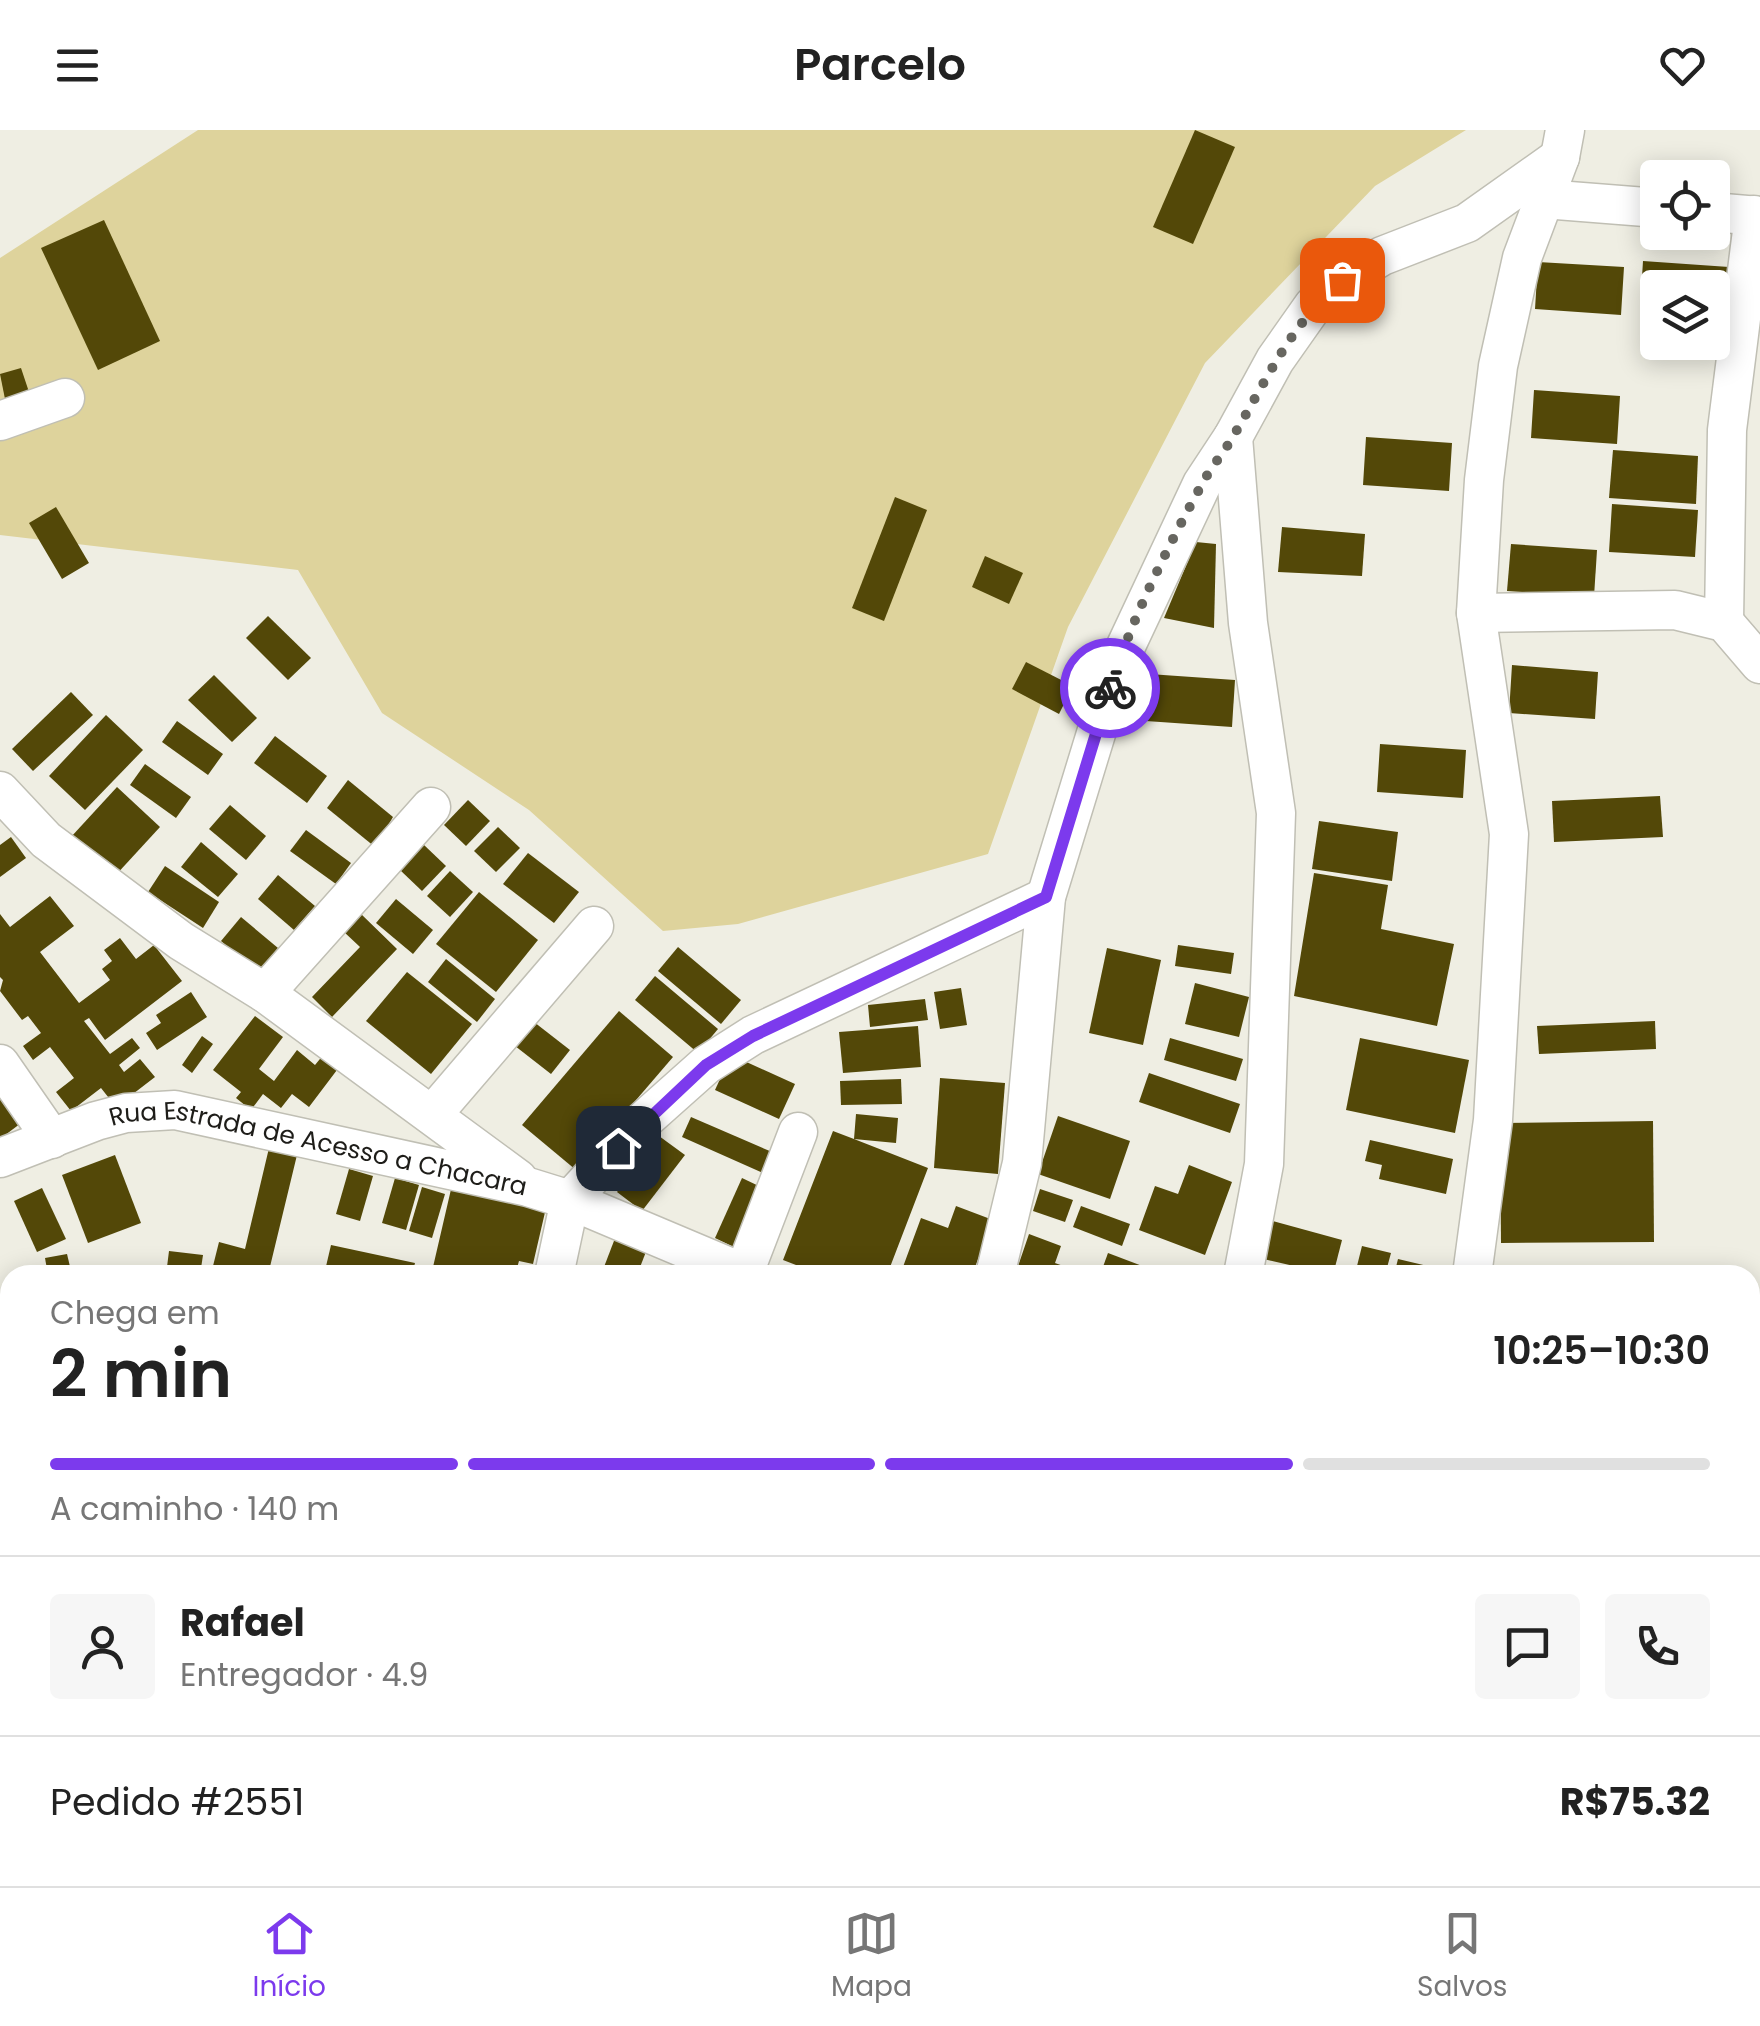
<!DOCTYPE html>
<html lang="pt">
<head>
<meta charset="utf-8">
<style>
	body { margin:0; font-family:Poppins,sans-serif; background:#f6f6f6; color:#222; height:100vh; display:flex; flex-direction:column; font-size:38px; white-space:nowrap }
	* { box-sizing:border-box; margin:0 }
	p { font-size:32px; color:#767676 }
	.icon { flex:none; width:55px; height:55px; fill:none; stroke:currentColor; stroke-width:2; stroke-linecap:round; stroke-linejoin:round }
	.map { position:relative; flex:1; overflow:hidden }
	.side { position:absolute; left:0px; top:1135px; width:1760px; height:622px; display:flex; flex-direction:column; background:#fff; border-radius:30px 30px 0 0; box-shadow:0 5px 25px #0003 }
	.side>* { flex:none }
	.controls { position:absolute; left:1640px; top:30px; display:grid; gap:20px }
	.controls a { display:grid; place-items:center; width:90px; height:90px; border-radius:10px; background:#fff; box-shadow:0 5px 25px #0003; font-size:50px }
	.pin { position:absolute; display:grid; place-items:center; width:85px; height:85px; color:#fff; margin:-42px; border-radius:20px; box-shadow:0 5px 15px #0006 }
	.courier { position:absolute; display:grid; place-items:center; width:100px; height:100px; margin:-50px; border:8px solid #7c3aed; border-radius:50%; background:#fff; color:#222; box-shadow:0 2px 12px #0007 }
	.headline em { font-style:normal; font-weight:600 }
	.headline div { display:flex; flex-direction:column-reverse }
	.headline { display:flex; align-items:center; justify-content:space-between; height:170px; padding:0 50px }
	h1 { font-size:65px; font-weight:600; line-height:75px }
	.bar { display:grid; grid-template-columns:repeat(4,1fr); gap:15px 10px; align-content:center; height:120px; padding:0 50px }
	.bar i { height:12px; border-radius:8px; background:#e0e0e0 }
	.bar .active { background:#7c3aed }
	.bar p { grid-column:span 4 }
	.line { display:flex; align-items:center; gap:25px; padding:0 50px; border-top:2px solid #e0e0e0 }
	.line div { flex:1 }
	.round { display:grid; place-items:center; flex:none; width:105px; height:105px; border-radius:10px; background:#f6f6f6 }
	header { display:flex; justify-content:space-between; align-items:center; height:130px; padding:0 50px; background:#fff; font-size:45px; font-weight:600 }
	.tab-bar { display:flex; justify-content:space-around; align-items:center; height:140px; border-top:2px solid #e0e0e0; background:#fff; font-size:28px; color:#767676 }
	.tab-bar a { display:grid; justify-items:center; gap:5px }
	.tab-bar .active { color:#7c3aed }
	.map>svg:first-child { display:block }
</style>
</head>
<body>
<header><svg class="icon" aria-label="menu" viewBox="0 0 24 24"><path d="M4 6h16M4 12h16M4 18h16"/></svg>Parcelo<svg class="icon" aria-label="heart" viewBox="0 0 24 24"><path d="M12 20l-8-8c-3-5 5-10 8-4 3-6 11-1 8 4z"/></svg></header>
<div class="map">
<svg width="1760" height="1756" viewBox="0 0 1760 1756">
	<rect width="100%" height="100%" fill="#efeee3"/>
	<polygon fill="#ded39c" points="198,0 1466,0 1375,56 1205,233 1068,497 988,724 738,794 663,801 529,680 382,583 298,440 0,405 0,128"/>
	<g fill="#534808">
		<polygon points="1195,0 1235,17 1193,114 1153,97"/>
		<polygon points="104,90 160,211 98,240 41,118"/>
		<polygon points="1643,131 1729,137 1726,184 1712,184 1712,158 1658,158 1658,180 1640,179"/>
		<polygon points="1538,132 1624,137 1621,185 1535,179"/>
		<polygon points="21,238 29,262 5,269 0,244"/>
		<polygon points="1534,260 1620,266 1617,314 1531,308"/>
		<polygon points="1366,307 1452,313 1449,361 1363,355"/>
		<polygon points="1613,320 1698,326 1696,374 1609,368"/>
		<polygon points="895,367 927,380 884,491 852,478"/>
		<polygon points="1612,374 1698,380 1695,427 1609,422"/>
		<polygon points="56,377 89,433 62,449 29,393"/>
		<polygon points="1282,397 1365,404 1362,446 1278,442"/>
		<polygon points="1196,412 1216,414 1214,498 1164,488"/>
		<polygon points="1511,414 1597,420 1594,467 1507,461"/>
		<polygon points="985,426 1023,443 1009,474 972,457"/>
		<polygon points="268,486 311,528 288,550 246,508"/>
		<polygon points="1026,532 1073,556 1059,584 1012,559"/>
		<polygon points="1512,535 1598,542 1595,589 1509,583"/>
		<polygon points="1149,544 1235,550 1232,597 1146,591"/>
		<polygon points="214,545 257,588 232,612 188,570"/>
		<polygon points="71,562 93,585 33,641 12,619"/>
		<polygon points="106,585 143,620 85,680 49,646"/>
		<polygon points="177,591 223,624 208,645 162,612"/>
		<polygon points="275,606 327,646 307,673 254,633"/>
		<polygon points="1380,614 1466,620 1463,668 1377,662"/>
		<polygon points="145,634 191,667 176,688 130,655"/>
		<polygon points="348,650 393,687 375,717 327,678"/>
		<polygon points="117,657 160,697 114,747 71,707"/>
		<polygon points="1660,666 1663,707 1554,712 1552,671"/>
		<polygon points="468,670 490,691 466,716 444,695"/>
		<polygon points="230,675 266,706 246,730 209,699"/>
		<polygon points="1319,691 1398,702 1392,751 1312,739"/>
		<polygon points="498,697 520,718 496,742 474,721"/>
		<polygon points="306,700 351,733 336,754 290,721"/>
		<polygon points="11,707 26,728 0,747 0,715"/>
		<polygon points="201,712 238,744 218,767 181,737"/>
		<polygon points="424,715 446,736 422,761 400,740"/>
		<polygon points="528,723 579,762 554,793 503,754"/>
		<polygon points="165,736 219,772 203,798 148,762"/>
		<polygon points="450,741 473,762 450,787 427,766"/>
		<polygon points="1314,743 1388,755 1381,799 1454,814 1437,896 1294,866"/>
		<polygon points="278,745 315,776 294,800 258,769"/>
		<polygon points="479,762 538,810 496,862 436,814"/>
		<polygon points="50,766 74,796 40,822 79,873 110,850 102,839 112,831 104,820 120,808 136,829 154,815 182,851 105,910 89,888 84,891 110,924 132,908 140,918 119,935 124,942 140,929 155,947 116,977 101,958 71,981 56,962 74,948 50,917 33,930 23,916 41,903 28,886 22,890 0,861 3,850 0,847 0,784 10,797"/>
		<polygon points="396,769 433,800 413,824 376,793"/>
		<polygon points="360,783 397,819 332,887 312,867 360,817 343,801"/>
		<polygon points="241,787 278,818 258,843 221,811"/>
		<polygon points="1178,815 1234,823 1231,844 1175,836"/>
		<polygon points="678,817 741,870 721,894 658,841"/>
		<polygon points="1107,818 1161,830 1143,915 1089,903"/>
		<polygon points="446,829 495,869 477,892 428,852"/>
		<polygon points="407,842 472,894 431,944 366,891"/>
		<polygon points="655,846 718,899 698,923 635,870"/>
		<polygon points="1195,853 1249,867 1239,907 1185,894"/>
		<polygon points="961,858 967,895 940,899 934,862"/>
		<polygon points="191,862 207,887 157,920 146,903 161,893 156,885"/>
		<polygon points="925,869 928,890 870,897 868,875"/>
		<polygon points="619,881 673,927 576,1040 522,995"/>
		<polygon points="525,885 570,920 551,944 506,909"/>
		<polygon points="255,886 283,907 259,939 274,951 297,920 315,935 324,924 340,936 309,977 292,964 281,978 263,964 251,980 236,968 241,962 213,940"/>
		<polygon points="1655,891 1656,919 1539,924 1537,896"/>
		<polygon points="918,896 921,937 843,943 839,902"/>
		<polygon points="202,906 213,914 192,943 182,935"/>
		<polygon points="1170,908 1243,929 1236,951 1164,930"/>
		<polygon points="1360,908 1469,930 1455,1003 1346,980"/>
		<polygon points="731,925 795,954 779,989 715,960"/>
		<polygon points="1149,943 1240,974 1230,1003 1139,972"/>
		<polygon points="940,948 1005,953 998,1044 934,1038"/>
		<polygon points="901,949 902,974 841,975 840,951"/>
		<polygon points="0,957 25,990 0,1009"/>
		<polygon points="856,984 898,988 896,1013 854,1009 928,1038 887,1145 822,1145 783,1130 833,1001 854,1009"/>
		<polygon points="1058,986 1130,1011 1110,1069 1038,1044"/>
		<polygon points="691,987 772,1022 763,1043 682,1007"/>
		<polygon points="1653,991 1654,1112 1501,1113 1500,993"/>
		<polygon points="659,1006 685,1025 642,1081 617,1062"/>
		<polygon points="1370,1010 1453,1029 1446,1064 1379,1049 1382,1035 1365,1031"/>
		<polygon points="269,1018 297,1025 268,1145 230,1145 212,1140 219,1112 245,1119"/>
		<polygon points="115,1025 141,1093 88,1113 62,1045"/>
		<polygon points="1189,1035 1232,1052 1205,1125 1139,1100 1155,1056 1178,1064"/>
		<polygon points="349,1039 373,1046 360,1091 336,1084"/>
		<polygon points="395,1048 419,1055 406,1100 382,1093"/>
		<polygon points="742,1048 765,1059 738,1119 715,1108"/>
		<polygon points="452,1055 546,1078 533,1134 519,1131 515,1145 467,1145 433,1137"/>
		<polygon points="422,1057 445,1064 432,1108 409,1101"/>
		<polygon points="42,1058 66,1109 37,1122 14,1071"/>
		<polygon points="1040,1059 1073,1070 1065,1092 1033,1081"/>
		<polygon points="956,1076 993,1090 972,1145 900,1145 921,1088 948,1098"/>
		<polygon points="1081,1076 1130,1094 1122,1116 1073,1097"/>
		<polygon points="1269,1090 1342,1110 1333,1145 1259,1128"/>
		<polygon points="617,1103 649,1114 637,1145 627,1145 604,1137"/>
		<polygon points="1029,1104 1061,1116 1055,1133 1080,1142 1079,1145 1015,1145"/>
		<polygon points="331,1115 415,1133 412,1145 324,1145"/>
		<polygon points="1362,1116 1391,1123 1385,1145 1355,1144"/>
		<polygon points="169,1121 203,1125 200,1145 166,1145"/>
		<polygon points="1108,1123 1166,1145 1100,1145"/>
		<polygon points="67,1124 72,1145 48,1145 45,1128"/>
		<polygon points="1398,1129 1453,1142 1453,1145 1394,1145"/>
		<polygon points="154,1135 155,1145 110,1145 109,1139"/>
		<polygon points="0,1237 10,1241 10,1305 0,1302"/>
		<polygon points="0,1308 10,1312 10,1347 0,1342"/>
		<polygon points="0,1358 10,1363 10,1398 0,1393"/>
		<polygon points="0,1500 10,1506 9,1661 0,1656"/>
		<polygon points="0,1662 10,1668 0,1691"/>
		<polygon points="65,1748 149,1748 155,1751 152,1756 80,1756"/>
	</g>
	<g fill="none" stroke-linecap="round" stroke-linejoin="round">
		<g stroke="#c0bfb4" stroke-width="41">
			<g id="street">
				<polyline points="1544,69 1658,78"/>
				<polyline points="1712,82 1760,86"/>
				<polyline points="0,291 65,268"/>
				<polyline points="1233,307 1248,493 1276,683 1264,1034 1243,1145"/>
				<polyline points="1476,483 1675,480 1724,492 1760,534"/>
				<polyline points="1724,492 1727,300 1754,85"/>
				<polyline points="0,661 46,710 181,811 265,863 518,1049"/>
				<polyline points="265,863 431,677"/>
				<polyline points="0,934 52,1009"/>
				<polyline points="432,985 594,796"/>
				<path id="s1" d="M0,1028L96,991L126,983L175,980L528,1057L570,1070L748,1145"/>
				<polyline points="744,1143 798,1002"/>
				<polyline points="554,1145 570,1070 642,992 706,935 753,905 1046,767"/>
				<polyline points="995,1145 1022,1033 1046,767 1117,535 1202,354 1233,307 1275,230 1313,176 1342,150 1382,126 1467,93 1560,27"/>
				<polyline points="1472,1145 1493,990 1509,704 1476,483 1484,350 1498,236 1522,128 1560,27 1565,0"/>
				<polyline points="0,1225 10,1226"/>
				<polyline points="1750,1388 1760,1388"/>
				<polyline points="5,1756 10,1746"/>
				<polyline points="297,1756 302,1748"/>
			</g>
		</g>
		<use href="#street" stroke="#fff" stroke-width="38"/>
	</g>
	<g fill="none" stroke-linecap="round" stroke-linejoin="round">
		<path stroke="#676660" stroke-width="10" stroke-dasharray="0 18" d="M1110,558C1131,491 1167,418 1201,356C1210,338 1224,323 1234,305C1269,246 1289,197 1342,150"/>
		<polyline stroke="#7c3aed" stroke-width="12" points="618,1018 706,935 753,906 1046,767 1110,558"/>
	</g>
	<g text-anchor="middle" stroke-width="10" stroke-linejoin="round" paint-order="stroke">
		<g font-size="25" fill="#1e1d19" stroke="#fff">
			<text dy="9" stroke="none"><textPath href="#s1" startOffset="330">Rua Estrada de Acesso a Chacara</textPath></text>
		</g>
	</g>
</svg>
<div class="controls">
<a><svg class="icon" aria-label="locate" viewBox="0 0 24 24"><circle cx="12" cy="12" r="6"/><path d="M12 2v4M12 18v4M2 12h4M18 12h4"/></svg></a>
<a><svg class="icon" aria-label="layers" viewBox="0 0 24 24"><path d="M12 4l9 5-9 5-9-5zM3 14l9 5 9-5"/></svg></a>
</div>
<div class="pin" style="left:1342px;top:150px;background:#ea580c"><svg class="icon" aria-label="bag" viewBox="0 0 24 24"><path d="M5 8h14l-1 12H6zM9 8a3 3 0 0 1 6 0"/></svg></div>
<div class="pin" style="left:618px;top:1018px;background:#1f2937"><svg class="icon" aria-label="home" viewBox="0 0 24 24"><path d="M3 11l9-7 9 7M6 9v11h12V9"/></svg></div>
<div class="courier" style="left:1110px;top:558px"><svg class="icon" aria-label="bike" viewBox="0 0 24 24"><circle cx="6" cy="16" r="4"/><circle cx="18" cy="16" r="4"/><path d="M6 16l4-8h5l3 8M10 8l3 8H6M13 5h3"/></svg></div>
<section class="side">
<div class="headline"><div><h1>2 min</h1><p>Chega em</p></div><em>10:25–10:30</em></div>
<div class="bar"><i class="active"></i><i class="active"></i><i class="active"></i><i></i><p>A caminho · 140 m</p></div>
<div class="line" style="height:180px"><a class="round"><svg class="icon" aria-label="person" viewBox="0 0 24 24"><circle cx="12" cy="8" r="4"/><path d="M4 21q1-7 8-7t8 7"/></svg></a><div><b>Rafael</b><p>Entregador · 4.9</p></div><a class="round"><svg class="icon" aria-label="chat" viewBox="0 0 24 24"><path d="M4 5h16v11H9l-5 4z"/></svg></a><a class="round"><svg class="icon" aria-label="phone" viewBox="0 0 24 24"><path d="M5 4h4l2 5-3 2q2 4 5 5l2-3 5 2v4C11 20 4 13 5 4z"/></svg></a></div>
<div class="line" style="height:130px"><div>Pedido #2551</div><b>R$75.32</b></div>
</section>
</div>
<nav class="tab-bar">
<a class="active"><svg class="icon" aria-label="home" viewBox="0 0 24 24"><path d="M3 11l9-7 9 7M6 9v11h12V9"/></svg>Início</a>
<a><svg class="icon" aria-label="map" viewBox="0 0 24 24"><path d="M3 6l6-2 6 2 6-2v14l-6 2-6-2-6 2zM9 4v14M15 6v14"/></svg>Mapa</a>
<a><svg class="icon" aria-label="saved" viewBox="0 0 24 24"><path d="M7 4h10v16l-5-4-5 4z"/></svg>Salvos</a>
</nav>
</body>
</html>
